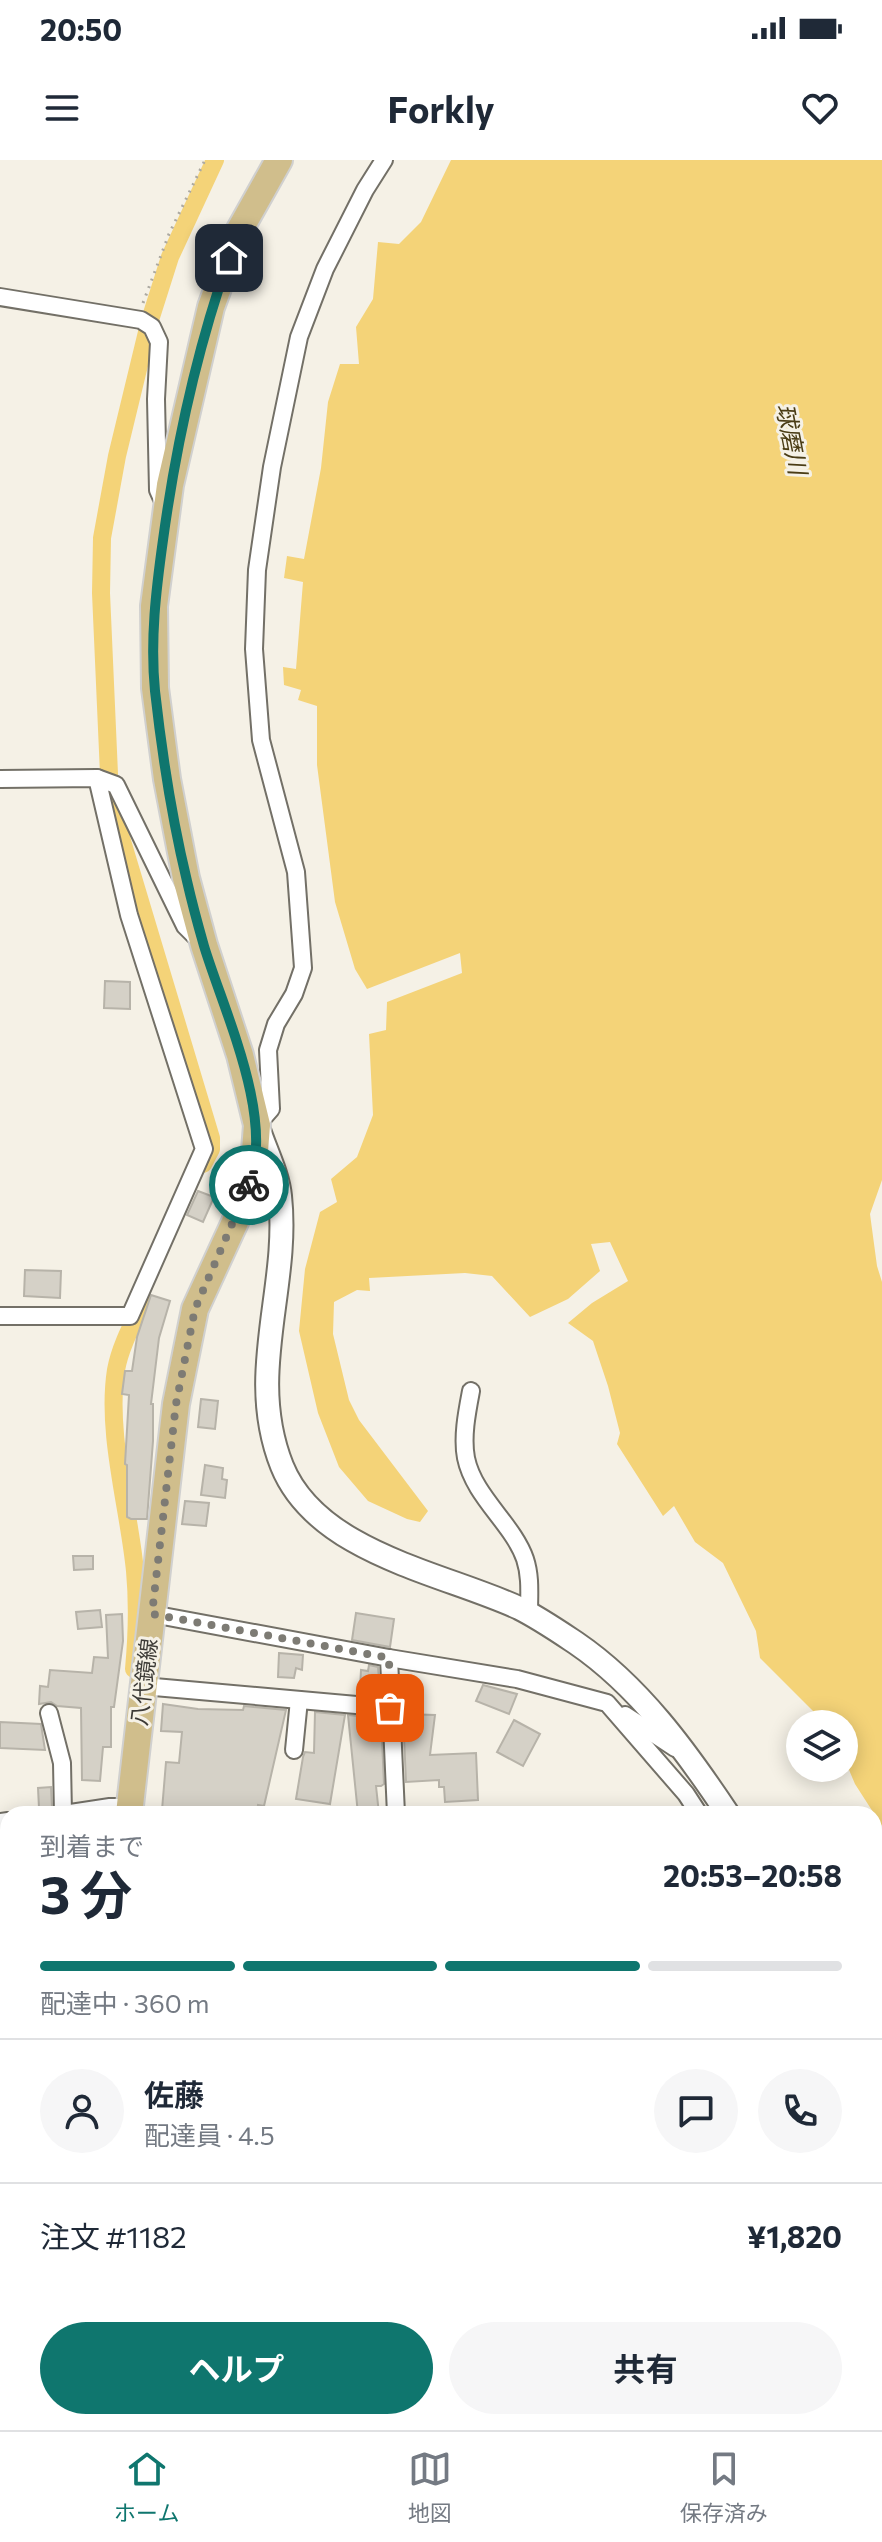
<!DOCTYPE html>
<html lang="ja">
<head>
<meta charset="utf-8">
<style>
	body { margin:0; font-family:Commissioner,"Noto Sans JP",sans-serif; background:#f6f6f7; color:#1f2937; height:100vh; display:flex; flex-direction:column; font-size:30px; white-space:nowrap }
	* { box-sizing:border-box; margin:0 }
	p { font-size:26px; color:#747a83 }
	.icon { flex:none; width:44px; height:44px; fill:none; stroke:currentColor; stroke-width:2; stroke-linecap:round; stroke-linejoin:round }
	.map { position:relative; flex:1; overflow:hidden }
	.details { position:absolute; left:0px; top:1646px; width:882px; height:624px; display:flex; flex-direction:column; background:#fff; border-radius:24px 24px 0 0; box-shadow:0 4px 20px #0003 }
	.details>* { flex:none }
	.tools { position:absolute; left:786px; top:1550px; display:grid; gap:16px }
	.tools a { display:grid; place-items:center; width:72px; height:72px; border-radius:50%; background:#fff; box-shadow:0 4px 20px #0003; font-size:40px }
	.pin { position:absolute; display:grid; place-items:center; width:68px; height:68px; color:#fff; margin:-34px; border-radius:16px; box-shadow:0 4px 12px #0006 }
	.courier { position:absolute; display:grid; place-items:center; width:80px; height:80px; margin:-40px; border:6px solid #0f766e; border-radius:50%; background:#fff; color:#222; box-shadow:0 2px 10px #0007 }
	.head em { font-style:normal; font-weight:700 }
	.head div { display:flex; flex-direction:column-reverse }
	.head { display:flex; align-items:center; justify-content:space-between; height:136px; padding:0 40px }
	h1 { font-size:52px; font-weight:700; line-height:60px }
	.bar { display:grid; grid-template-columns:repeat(4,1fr); gap:12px 8px; align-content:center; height:96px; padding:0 40px }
	.bar i { height:10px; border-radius:6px; background:#e0e1e3 }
	.bar .active { background:#0f766e }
	.bar p { grid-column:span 4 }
	.line { display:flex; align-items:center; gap:20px; padding:0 40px; border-top:2px solid #e0e1e3 }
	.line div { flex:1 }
	.round { display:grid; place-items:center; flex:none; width:84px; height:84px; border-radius:42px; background:#f6f6f7 }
	.action { display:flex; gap:16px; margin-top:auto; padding:16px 40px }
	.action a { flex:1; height:92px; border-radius:48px; background:#0f766e; color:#fff; font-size:32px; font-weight:700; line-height:92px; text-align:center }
	.action a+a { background:#f6f6f7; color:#1f2937 }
	.status { display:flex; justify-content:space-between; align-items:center; height:56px; padding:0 40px; background:#fff; direction:ltr }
	.status svg { height:22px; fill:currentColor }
	header { display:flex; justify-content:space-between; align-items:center; height:104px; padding:0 40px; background:#fff; font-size:36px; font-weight:700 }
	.dock { display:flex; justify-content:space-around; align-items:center; height:112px; border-top:2px solid #e0e1e3; background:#fff; font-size:22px; color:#747a83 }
	.dock a { display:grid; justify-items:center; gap:4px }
	.dock .active { color:#0f766e }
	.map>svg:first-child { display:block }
</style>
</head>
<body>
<div class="status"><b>20:50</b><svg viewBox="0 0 49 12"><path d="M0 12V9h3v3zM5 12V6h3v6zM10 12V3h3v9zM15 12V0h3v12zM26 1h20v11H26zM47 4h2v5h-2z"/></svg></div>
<header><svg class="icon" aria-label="menu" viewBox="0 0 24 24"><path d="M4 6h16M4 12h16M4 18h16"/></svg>Forkly<svg class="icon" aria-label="heart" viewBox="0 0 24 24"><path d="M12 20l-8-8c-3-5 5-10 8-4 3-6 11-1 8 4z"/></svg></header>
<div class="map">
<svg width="882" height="2270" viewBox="0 0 882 2270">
	<rect width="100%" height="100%" fill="#f5f1e6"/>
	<polygon fill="#f4d378" points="451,0 882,0 882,1020 870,1054 877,1106 882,1122 882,1666 855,1624 844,1598 844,1564 826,1564 760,1498 756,1471 723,1403 695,1382 674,1346 663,1356 617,1284 620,1273 608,1226 593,1181 568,1163 592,1143 628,1121 610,1082 591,1084 600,1111 568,1139 530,1157 492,1116 465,1113 369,1118 370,1131 357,1130 334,1142 333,1174 349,1240 359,1260 428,1351 420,1362 407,1359 368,1341 339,1307 318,1253 299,1171 305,1109 320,1052 337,1042 331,1019 357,997 373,955 369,874 386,870 387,842 462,813 460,793 367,829 355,809 335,742 317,605 317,546 298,540 301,530 284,525 283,507 296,509 303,422 284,418 287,396 304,399 321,308 328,242 340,204 359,204 356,167 373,139 378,82 399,84 421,62"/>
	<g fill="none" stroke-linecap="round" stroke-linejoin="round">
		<g stroke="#f4d378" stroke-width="18">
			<polyline points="150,160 170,97 215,0"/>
			<polyline points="109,614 101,433 102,378 117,296 147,172"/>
			<polyline points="110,628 116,661 211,978 211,989 203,1004"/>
			<path d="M134,1509C137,1477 138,1443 135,1411C129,1348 106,1273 116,1210C120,1187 133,1163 143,1142"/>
			<polyline points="0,1767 8,1774"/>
		</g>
	</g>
	<g fill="#d5d1c7" stroke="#b7b3a9" stroke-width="2">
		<polygon points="105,821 130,822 130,849 104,848"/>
		<polygon points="198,1031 214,1037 203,1062 187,1055"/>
		<polygon points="25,1110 61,1111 60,1138 24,1136"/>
		<polygon points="151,1135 170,1141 159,1178 151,1244 153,1244 153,1281 147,1359 131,1359 127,1357 127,1305 125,1304 129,1235 122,1234 125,1211 132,1211 137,1177"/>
		<polygon points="201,1239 218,1241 215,1269 198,1267"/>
		<polygon points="205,1305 223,1308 222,1319 227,1320 225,1338 201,1335"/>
		<polygon points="185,1341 209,1343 206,1366 182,1364"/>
		<polygon points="73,1396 93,1396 93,1409 74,1410"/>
		<polygon points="100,1450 102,1467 78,1469 76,1452"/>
		<polygon points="356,1453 394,1459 390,1487 352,1480"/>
		<polygon points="122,1454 123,1481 114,1547 111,1547 111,1587 103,1587 100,1621 82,1620 81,1548 57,1546 51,1542 39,1544 40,1526 48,1527 50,1510 92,1513 94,1497 108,1498 106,1455"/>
		<polygon points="279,1493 303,1495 302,1510 296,1508 294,1518 278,1517"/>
		<polygon points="369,1505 378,1507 380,1532 360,1529 361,1510 368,1511"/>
		<polygon points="483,1525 517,1534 509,1554 476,1541"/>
		<polygon points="163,1544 198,1549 243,1550 244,1546 286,1550 264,1646 258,1645 257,1654 198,1654 162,1650 166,1602 179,1603 182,1572 161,1571"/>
		<polygon points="315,1552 345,1555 330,1644 296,1639 303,1597 305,1592 314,1593"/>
		<polygon points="403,1554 435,1555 430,1595 476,1593 478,1640 445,1642 444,1627 439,1627 439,1620 406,1622"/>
		<polygon points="348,1555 381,1558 384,1624 381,1626 376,1626 379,1654 358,1654"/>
		<polygon points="514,1560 540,1574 523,1606 497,1592"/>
		<polygon points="0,1562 41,1564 45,1590 0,1588"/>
		<polygon points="51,1627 52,1648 39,1648 38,1628"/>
	</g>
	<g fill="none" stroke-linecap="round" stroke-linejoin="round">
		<g stroke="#737067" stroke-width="20">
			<g id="minor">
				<polyline points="0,137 141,160 152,167 159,182 156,239 158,330 162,339"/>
				<polyline points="0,619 97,618 116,625 185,766 199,780"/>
				<polyline points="257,965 271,949 268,890 276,864 294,834 303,808 296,712 261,580 254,489 257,410 272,307 299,177 325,109 365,30 384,0"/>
				<polyline points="0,1156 130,1156 204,989 129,755 97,618"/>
				<path d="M471,1231C467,1252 462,1277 466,1298C474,1337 513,1364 525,1399C531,1417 529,1435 529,1454"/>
				<polyline points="152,1454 389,1498 396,1654"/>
				<polyline points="389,1498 517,1519 607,1543 686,1634 699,1654"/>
				<polyline points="143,1526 390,1548"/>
				<polyline points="49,1553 62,1603 63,1654"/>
				<polyline points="625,1555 675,1588"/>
				<polyline points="294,1590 299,1540"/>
				<polyline points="64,1654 110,1647 129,1647"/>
				<polyline points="0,1662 8,1661"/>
				<polyline points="874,2115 882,2122"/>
				<polyline points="874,2139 882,2133"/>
				<polyline points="0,2198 8,2194"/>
				<polyline points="874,2237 882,2230"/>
				<polyline points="267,2262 268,2270"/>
				<polyline points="549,2262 550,2270"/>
				<polyline points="340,2270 341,2262"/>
				<polyline points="707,2270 718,2262"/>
				<polyline points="834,2270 844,2262"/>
			</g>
		</g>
		<g stroke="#737067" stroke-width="26">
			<g id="tertiary">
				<path d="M258,967C265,989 278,1014 280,1036C290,1129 245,1213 282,1306C317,1393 443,1413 519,1448C539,1458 558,1471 576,1483C639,1526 686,1591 728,1654"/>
				<polyline points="874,1888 882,1903"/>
			</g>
		</g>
		<g stroke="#d0d0cf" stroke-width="30">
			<g id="primary">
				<polyline points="129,1654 176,1244 195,1149 235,1062 253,1017 257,965 240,895 204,785 186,718 167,619 155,528 154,446 170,325 211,147 238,73 279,0"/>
				<polyline points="0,1988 8,1964"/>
			</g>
		</g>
		<polyline stroke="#aca9a1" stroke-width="3" stroke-dasharray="2 6" stroke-linecap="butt" points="143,143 169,74 205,0"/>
		<use href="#minor" stroke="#fff" stroke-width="16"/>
		<use href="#tertiary" stroke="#fff" stroke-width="22"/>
		<use href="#primary" stroke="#d0be8c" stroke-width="26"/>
	</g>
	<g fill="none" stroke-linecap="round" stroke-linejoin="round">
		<polyline stroke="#7d7b74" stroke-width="8" stroke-dasharray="0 14.4" points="249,1025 195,1149 176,1244 152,1454 389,1498 390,1548"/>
		<path stroke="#0f766e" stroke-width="10" d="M229,98C197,189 176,285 163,380C156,430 150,480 155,531C162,594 172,659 187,721C192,743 198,765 204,786C224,852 275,957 249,1025"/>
	</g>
	<g text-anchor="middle" stroke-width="6" stroke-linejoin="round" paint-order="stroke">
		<g font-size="22" fill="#3d3b37" stroke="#f5f1e6">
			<text transform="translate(144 1522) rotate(-83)" y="8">八代鏡線</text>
		</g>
		<g font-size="24" font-style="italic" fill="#4a3c15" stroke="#f5f1e6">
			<text transform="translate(791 279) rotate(79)" y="8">球磨川</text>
		</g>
	</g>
</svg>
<div class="tools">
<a><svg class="icon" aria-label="layers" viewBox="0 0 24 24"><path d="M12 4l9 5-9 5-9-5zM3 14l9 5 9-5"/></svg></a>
</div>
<div class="pin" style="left:390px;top:1548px;background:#ea580c"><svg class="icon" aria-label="bag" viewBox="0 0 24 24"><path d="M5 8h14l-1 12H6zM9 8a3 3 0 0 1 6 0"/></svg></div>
<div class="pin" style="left:229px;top:98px;background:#1f2937"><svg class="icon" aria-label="home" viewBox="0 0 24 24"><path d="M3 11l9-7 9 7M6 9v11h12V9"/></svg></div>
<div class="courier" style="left:249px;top:1025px"><svg class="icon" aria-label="bike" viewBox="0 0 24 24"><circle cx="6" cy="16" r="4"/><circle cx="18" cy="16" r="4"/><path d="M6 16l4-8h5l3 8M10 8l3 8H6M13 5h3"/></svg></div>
<section class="details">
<div class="head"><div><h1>3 分</h1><p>到着まで</p></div><em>20:53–20:58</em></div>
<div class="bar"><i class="active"></i><i class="active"></i><i class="active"></i><i></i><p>配達中 · 360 m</p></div>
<div class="line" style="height:144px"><a class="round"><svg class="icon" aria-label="person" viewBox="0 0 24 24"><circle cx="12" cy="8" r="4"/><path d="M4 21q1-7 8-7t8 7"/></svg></a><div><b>佐藤</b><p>配達員 · 4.5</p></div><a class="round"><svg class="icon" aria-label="chat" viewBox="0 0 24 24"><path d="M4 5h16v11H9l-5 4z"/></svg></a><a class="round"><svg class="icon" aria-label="phone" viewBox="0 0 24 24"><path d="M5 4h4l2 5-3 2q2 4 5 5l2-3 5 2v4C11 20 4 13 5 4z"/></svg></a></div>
<div class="line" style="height:104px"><div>注文 #1182</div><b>¥1,820</b></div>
<div class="action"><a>ヘルプ</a><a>共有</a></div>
</section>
</div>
<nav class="dock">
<a class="active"><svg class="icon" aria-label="home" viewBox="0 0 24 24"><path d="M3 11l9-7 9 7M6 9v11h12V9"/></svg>ホーム</a>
<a><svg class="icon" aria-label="map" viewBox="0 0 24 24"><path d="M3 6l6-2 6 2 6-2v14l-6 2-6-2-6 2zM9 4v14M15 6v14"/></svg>地図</a>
<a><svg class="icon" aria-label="saved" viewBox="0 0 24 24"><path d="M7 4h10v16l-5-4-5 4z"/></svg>保存済み</a>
</nav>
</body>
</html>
